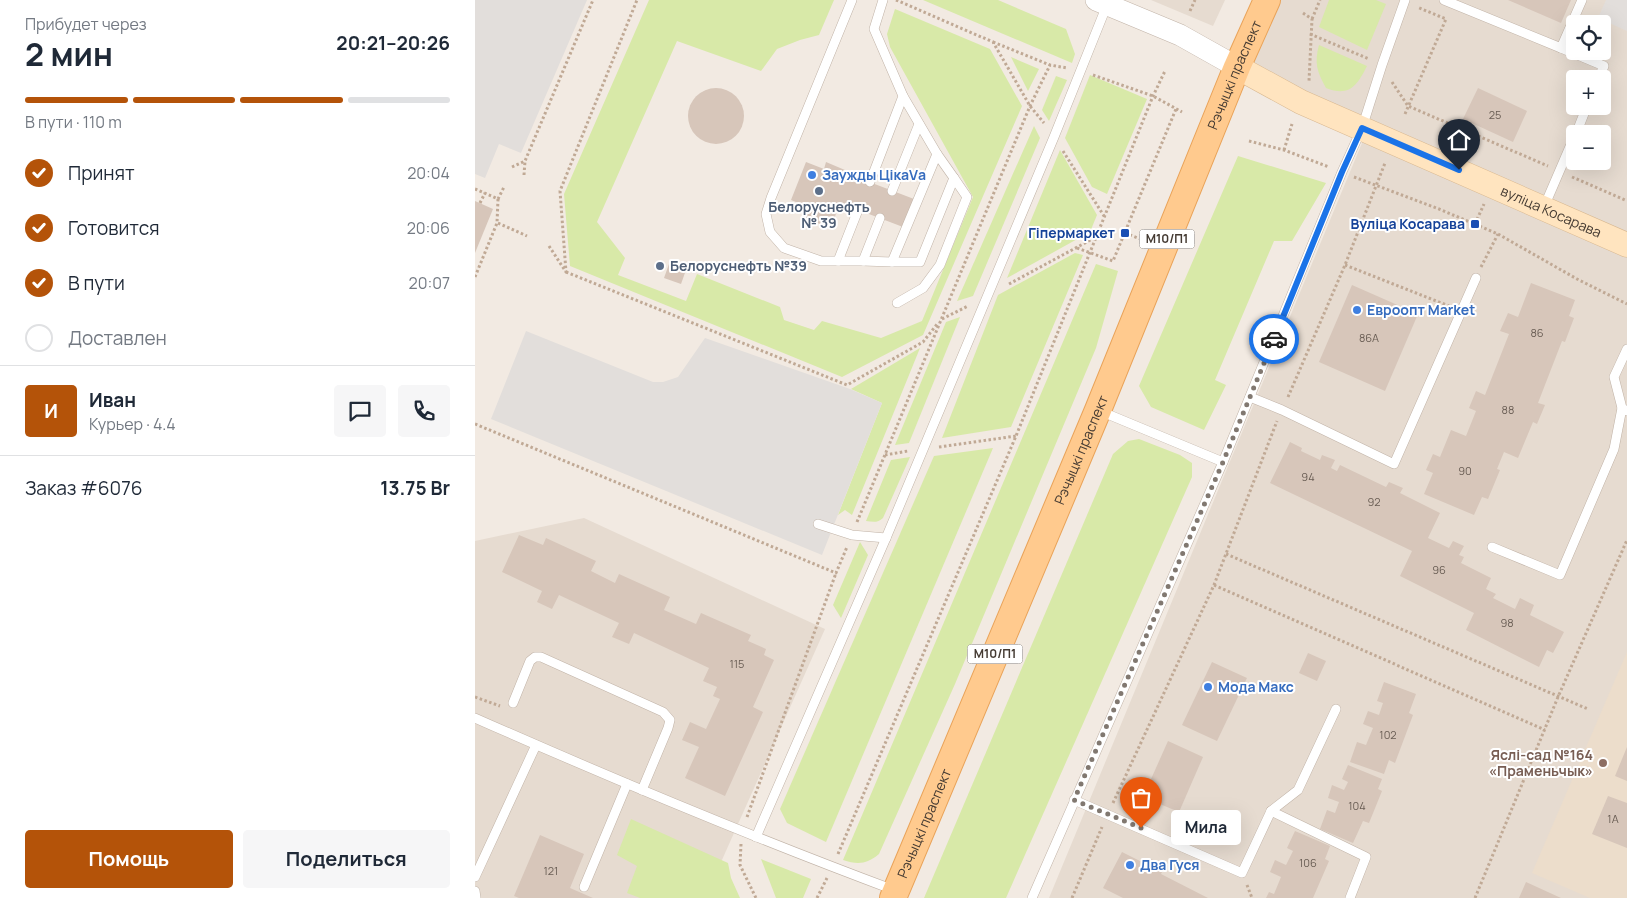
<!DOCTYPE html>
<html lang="ru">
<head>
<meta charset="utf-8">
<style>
	body { margin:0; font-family:Manrope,sans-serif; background:#f6f6f7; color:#1f2937; height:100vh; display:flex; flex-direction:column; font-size:19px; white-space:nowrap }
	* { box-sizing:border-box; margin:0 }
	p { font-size:16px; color:#747a83 }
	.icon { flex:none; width:28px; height:28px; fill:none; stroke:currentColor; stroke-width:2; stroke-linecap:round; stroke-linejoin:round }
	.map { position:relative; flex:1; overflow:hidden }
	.side { display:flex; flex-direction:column; background:#fff; width:475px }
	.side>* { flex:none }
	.tools { position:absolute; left:1091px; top:15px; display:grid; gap:10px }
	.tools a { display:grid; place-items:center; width:45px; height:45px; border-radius:5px; background:#fff; box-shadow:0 5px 20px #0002; font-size:25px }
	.pin { position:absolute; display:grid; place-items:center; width:42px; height:42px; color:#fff; margin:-51px -21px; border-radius:50% 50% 50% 0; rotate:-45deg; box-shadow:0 0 5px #0007 }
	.pin .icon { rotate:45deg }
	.courier { position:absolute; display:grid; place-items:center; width:50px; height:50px; margin:-25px; border:4px solid #1a73e8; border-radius:50%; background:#fff; color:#222; box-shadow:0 1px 6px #0007 }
	.bubble { position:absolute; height:35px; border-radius:5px; background:#fff; box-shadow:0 5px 20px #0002; font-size:16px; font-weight:700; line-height:35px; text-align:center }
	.headline em { font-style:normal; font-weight:700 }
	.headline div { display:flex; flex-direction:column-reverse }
	.headline { display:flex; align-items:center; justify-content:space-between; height:85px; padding:0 25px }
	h1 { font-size:32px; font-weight:700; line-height:38px }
	.bar { display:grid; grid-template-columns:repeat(4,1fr); gap:8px 5px; align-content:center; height:60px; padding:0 25px }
	.bar i { height:6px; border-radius:4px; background:#e0e1e3 }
	.bar .active { background:#b45309 }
	.bar p { grid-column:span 4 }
	.line { display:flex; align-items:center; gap:12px; padding:0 25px; border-top:1px solid #e0e1e3 }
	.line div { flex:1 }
	.round { display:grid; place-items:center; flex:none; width:52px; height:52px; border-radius:5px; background:#f6f6f7 }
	ol { padding:0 25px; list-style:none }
	li { display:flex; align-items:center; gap:15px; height:55px }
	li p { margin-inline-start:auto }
	li .icon { padding:5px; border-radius:50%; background:#b45309; color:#fff; stroke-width:4 }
	li:last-child { color:#747a83 }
	li i { width:28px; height:28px; border:2px solid #e0e1e3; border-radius:50% }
	.cta { display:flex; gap:10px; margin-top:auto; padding:10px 25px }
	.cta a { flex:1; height:58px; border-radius:5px; background:#b45309; color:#fff; font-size:20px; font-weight:700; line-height:58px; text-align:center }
	.cta a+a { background:#f6f6f7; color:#1f2937 }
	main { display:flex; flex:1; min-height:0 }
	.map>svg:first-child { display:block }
</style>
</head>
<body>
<main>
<section class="side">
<div class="headline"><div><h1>2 мин</h1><p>Прибудет через</p></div><em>20:21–20:26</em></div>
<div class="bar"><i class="active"></i><i class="active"></i><i class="active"></i><i></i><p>В пути · 110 m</p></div>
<ol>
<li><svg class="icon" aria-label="check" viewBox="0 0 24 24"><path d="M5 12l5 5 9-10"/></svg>Принят<p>20:04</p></li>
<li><svg class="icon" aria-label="check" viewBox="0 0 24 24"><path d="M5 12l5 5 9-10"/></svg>Готовится<p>20:06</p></li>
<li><svg class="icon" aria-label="check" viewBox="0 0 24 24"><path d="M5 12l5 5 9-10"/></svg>В пути<p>20:07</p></li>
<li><i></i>Доставлен</li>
</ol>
<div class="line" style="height:90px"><b class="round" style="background:#b45309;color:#fff">И</b><div><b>Иван</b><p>Курьер · 4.4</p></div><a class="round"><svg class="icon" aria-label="chat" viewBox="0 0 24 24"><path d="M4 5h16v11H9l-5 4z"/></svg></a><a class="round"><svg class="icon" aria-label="phone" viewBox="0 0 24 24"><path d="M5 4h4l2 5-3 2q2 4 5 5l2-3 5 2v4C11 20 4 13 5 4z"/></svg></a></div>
<div class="line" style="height:65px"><div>Заказ #6076</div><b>13.75 Br</b></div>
<div class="cta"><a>Помощь</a><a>Поделиться</a></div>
</section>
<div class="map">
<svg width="1152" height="898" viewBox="0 0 1152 898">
	<rect width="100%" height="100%" fill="#f2eae2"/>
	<g fill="#e6dbd0" fill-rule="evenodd">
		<polygon points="676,0 750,0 738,26"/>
		<path d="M790,0H1152V898H574L894,126L762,67ZM1100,24H1128V51H1100ZM1100,79H1128V106H1100ZM1100,134H1128V161H1100Z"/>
		<polygon points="109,518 350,629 230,898 0,898 0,541"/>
	</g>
	<polygon fill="#ecddcb" points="1152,652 1152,898 1115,898 1057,873"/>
	<g fill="#d8e9a8">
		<polygon points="174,0 359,0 344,35 325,40 302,49 286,71 202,41 122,222 150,258 143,275 211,301 222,274 305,307 309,320 339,330 347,321 406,338 447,321 498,197 415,47 412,34 420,9 515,49 547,106 448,335 367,377 95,266 89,194"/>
		<polygon points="448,0 523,0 591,29 600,54 597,63"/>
		<polygon points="854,0 901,0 911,4 892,50 844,27"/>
		<path d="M844,45L892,66C882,86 874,97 851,88C842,72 839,63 844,45Z"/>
		<polygon points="536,57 564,69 553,91"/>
		<polygon points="615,75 672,99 632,194 617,187 590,138"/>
		<polygon points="581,76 592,80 574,121 567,110"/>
		<polygon points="559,126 565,138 498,296 482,301"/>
		<polygon points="585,150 622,215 615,232 532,278"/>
		<polygon points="763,156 851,183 817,241 799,241 740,380 751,385 729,430 676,407 664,386"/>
		<polygon points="600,253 608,255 536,427 467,438 523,295"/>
		<path d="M621,264L643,271L621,348L480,684L404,854C392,864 383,865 368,860Z"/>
		<polygon points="485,317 434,443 420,445 471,322"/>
		<polygon points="445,348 377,515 370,510 363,515 407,403 376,389"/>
		<polygon points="664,439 705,455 717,463 717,477 531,898 449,898 638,454 653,441"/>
		<polygon points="518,448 351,842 312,823 305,809 459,456"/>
		<path d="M435,457L408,518C403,523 398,522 391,521L416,460Z"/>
		<polygon points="385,542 393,555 366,618 358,605"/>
		<polygon points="156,819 253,863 256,878 265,898 165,898 152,893 162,866 142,855"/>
		<polygon points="286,859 336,879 328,898 301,898"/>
	</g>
	<g fill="#e2dedb">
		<polygon points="0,0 112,0 46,153 24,144 10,178 0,174"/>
		<polygon points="1131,0 1152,0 1152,31 1123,18"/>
		<polygon points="51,331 178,382 188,382 203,377 230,338 375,389 407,403 347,555 16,419"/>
	</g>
	<g fill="#d7c6ba">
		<polygon points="1033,0 1096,0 1086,23"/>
		<polygon points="1003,88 1052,111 1038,142 988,119"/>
		<circle cx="241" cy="116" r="28"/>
		<polygon points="331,162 349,169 351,162 377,173 376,175 439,199 428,227 365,203 358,222 348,218 345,224 329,217 333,207 316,200"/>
		<polygon points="0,201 18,209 0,253"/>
		<polygon points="194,264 211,270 206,284 189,278"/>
		<polygon points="1056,283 1100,300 1094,316 1099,318 1090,342 1087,341 1063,403 1070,405 1062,424 1058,422 1043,458 1029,452 1022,469 1025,470 1013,499 1007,497 999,515 949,494 958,473 951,470 958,454 965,457 976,430 991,436 1001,411 994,408 1001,391 1010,395 1034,334 1025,331 1033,313 1043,317"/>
		<polygon points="877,285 943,314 910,391 844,362"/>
		<polygon points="815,442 827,448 826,451 845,460 847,455 860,460 856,468 862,471 865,465 911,487 914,482 928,488 925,493 965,513 953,538 974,548 978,541 989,546 984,555 989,557 986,563 1016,578 1011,589 1021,594 1018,598 1040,609 1045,598 1059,605 1055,615 1089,632 1078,653 1072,650 1064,667 991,630 999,613 925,576 937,551 795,483"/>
		<polygon points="44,535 68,545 71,538 121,561 116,571 140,583 144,574 195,597 189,610 221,624 226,613 276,635 273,641 291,649 289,655 299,660 278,707 288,712 250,796 210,778 224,747 207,740 215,722 231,729 245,699 238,696 242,687 228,681 234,668 159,633 154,644 137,637 144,623 84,595 77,609 62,602 67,591 27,572"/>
		<polygon points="833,653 851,661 842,681 824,673"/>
		<polygon points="737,662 772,678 742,741 707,725"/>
		<polygon points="909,682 941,694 934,713 938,715 920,763 914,760 909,774 875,762 882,742 891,745 898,728 888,724 893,711 904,715 908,703 902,701"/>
		<polygon points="693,741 728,757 704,812 668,797"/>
		<polygon points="1152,747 1152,781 1140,776"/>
		<polygon points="873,765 907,779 903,789 907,791 894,823 888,821 878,843 845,829 852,810 860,813 864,802 853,798 857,785 869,790 873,782 867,779"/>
		<polygon points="1133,796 1152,803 1152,848 1117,834"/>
		<polygon points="820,831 855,846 850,859 854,861 838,898 791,898 794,892 799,894 806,877 795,872 800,860 811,865 818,851 812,848"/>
		<polygon points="65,835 109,854 95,888 118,898 44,898 39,896"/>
		<polygon points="647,852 673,865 676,859 690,866 686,874 733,898 648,898 628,888"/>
		<polygon points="1051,882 1086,898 1044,898"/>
	</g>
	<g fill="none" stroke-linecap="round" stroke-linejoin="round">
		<g stroke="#c1b3a7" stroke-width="10">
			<g id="service">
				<polyline points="377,0 296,198 291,214 295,232 309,248 346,261 363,261 383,210"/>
				<polyline points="969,0 1086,48 1107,0"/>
				<polyline points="1086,48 1129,66 1123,79"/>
				<polyline points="1101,134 1112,106"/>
				<polyline points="395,182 428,96 399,29 408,0"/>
				<polyline points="417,191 444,124"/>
				<polyline points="1069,207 1100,135"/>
				<polyline points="363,261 388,261 405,218"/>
				<polyline points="388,261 417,262 462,154 428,96"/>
				<polyline points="417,262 445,262 479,178 462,154"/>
				<polyline points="422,303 448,288 465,265 492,197 479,178"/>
				<polyline points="1152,349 1139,377 1147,408 1152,411"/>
				<polyline points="775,397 807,410 919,464 1001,278"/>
				<polyline points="748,462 867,172 887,128 907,65 930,0"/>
				<polyline points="343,524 377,535 411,538"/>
				<polyline points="1017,547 1085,575 1139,449 1147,408"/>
				<polyline points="38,703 55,661 60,657 66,657 188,712 195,720 193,728 167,790"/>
				<path d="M0,718C138,779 277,837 419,890"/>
				<polyline points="599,800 767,873 796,811 823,790 861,709"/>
				<polyline points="796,811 891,857 875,898"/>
				<polyline points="281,837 411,538 579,137 632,5"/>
				<polyline points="0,877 61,745"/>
				<polyline points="109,887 152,784"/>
				<polyline points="0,891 1,898"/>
				<polyline points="557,898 748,462 625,411"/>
			</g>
		</g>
		<g stroke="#c1b3a7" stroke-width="22">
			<polyline id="tertiary" points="621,0 705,35 762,67"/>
		</g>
		<g stroke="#d8b891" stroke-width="25">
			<g id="secondary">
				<path id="s1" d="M762,67L826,102L1152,245"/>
			</g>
		</g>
		<g stroke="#e9a359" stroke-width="28">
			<g id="primary">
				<path id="s2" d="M418,898L623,410L762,67L792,0"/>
			</g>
		</g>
		<g stroke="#c0a995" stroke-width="3" stroke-dasharray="2.5 2.5" stroke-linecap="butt">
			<polyline points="421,0 518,42 555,106 569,123"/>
			<polyline points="715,11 720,0"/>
			<polyline points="828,13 837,19 834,81"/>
			<polyline points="837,19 845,0"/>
			<polyline points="835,34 894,59"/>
			<polyline points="518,42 575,65 592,68"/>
			<polyline points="618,75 678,96 707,112"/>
			<polyline points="917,82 933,106 1073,166"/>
			<polyline points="930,114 971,19 942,7"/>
			<polyline points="774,141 809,150 854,167"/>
			<polyline points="809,150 817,124"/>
			<polyline points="588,151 629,216"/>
			<polyline points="37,167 50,161 118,0"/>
			<polyline points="49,175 50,161"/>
			<polyline points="879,177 964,209 1023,234 1102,279 1152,304"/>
			<polyline points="1097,177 1152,201"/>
			<polyline points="0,189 23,199 29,187"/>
			<polyline points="5,203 10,193"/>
			<polyline points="23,223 52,236"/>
			<polyline points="1000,224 1009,204"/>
			<polyline points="650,233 668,240"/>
			<polyline points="74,246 91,272 85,191 162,0"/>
			<polyline points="602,248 638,261 701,109"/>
			<polyline points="870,265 974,306"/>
			<polyline points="1006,267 1023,234"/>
			<polyline points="91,272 372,385 448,342 463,323"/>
			<polyline points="0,277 22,223 23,199"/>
			<polyline points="534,284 621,237"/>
			<polyline points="467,319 493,306"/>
			<polyline points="813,397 870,265 910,163"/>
			<polyline points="0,424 361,573 372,547"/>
			<polyline points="464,447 541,436"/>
			<polyline points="410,455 433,451"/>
			<polyline points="382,522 555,106 575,65"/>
			<polyline points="751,554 1113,709"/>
			<polyline points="739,585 1070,730"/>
			<polyline points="0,697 25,706"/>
			<polyline points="638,803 739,585 802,421"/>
			<polyline points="272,817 361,573"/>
			<polyline points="266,844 265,865 281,898"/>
			<polyline points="363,854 541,436 678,96 690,71"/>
			<polyline points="772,885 777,898"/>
			<polyline points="342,898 352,878"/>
			<polyline points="597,898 627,827"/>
			<polyline points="1000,898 1083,697 1152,540"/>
		</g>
		<use href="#service" stroke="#fff" stroke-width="9"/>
		<use href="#tertiary" stroke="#fff" stroke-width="21"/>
		<use href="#secondary" stroke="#ffe4bf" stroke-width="24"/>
		<use href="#primary" stroke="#ffca8e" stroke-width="26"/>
	</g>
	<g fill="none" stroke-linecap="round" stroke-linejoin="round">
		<polyline stroke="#817870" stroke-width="5" stroke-dasharray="0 9" points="666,828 599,800 748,462 799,339"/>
		<polyline stroke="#1a73e8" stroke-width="6" points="799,339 867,172 887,128 984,170"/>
	</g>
	<g fill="#3f7fe0" stroke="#fff" stroke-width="2">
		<circle cx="337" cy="175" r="5"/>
		<circle cx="882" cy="310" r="5"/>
		<circle cx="733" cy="687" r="5"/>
		<circle cx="655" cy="865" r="5"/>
	</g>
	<g fill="#5c6f8a" stroke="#fff" stroke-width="2">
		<circle cx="344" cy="191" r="5"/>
		<circle cx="185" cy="266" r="5"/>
	</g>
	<g fill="#1a4fb4" stroke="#fff" stroke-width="2">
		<rect x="995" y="219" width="10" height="10" rx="2.5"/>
		<rect x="645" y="228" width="10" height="10" rx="2.5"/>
	</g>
	<circle fill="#8d6e63" stroke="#fff" stroke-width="2" cx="1128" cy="763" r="5"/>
	<g text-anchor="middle" stroke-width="4" stroke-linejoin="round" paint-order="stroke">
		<g font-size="11" fill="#695d54">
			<text x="1020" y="119">25</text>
			<text x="1062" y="337">86</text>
			<text x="894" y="342">86А</text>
			<text x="1033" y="414">88</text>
			<text x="990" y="475">90</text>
			<text x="833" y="481">94</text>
			<text x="899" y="506">92</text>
			<text x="964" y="574">96</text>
			<text x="1032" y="627">98</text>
			<text x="262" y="668">115</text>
			<text x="913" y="739">102</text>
			<text x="882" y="810">104</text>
			<text x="1138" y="823">1А</text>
			<text x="833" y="867">106</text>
			<text x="76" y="875">121</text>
		</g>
		<g fill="#fff" stroke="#7c7570" stroke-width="1">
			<rect x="664.5" y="229.5" width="55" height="19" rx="4"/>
			<rect x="492.5" y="644.5" width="55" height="19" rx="4"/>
		</g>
		<g font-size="12" font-weight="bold" fill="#443a32">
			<text x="692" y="243">М10/П1</text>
			<text x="520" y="658">М10/П1</text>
		</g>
		<g font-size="14" fill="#443a32" stroke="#fff">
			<text dy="5" stroke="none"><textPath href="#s2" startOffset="891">Рэчыцкі праспект</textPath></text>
			<text dy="5" stroke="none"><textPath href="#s1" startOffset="346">вуліца Косарава</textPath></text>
			<text dy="5" stroke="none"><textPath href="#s2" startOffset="486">Рэчыцкі праспект</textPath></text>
			<text dy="5" stroke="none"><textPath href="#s2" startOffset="81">Рэчыцкі праспект</textPath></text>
		</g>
		<g font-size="14" font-weight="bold" fill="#366cbe" stroke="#fff" text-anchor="start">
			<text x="347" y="180">Заужды ЦікаVа</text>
			<text x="892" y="315">Евроопт Market</text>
			<text x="743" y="692">Мода Макс</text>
			<text x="665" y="870">Два Гуся</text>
		</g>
		<g font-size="14" font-weight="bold" fill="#4e5e75" stroke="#fff">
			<text x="344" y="212">Белоруснефть<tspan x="344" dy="16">№ 39</tspan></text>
			<text x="195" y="271" text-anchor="start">Белоруснефть №39</text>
		</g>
		<g font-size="14" font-weight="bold" fill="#164399" stroke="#fff" text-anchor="end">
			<text x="990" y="229">Вуліца Косарава</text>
			<text x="640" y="238">Гіпермаркет</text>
		</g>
		<g font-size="14" font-weight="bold" fill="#785e54" stroke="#fff" text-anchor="end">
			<text x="1118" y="760">Яслі-сад №164<tspan x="1118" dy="16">«Праменьчык»</tspan></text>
		</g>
	</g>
</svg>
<div class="tools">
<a><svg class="icon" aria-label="locate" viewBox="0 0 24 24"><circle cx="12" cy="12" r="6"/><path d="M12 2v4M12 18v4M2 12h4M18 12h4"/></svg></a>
<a>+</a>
<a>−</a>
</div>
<div class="pin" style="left:666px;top:828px;background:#ea580c"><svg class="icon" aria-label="bag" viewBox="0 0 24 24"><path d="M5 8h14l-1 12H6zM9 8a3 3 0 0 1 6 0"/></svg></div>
<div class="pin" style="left:984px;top:170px;background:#1f2937"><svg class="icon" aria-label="home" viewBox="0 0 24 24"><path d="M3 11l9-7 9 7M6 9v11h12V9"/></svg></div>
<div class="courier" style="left:799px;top:339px"><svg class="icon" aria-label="car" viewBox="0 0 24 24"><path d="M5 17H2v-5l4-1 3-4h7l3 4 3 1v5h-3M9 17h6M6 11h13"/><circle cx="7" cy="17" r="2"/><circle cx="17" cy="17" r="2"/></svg></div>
<div class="bubble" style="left:696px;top:810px;width:70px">Мила</div>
</div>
</main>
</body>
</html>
